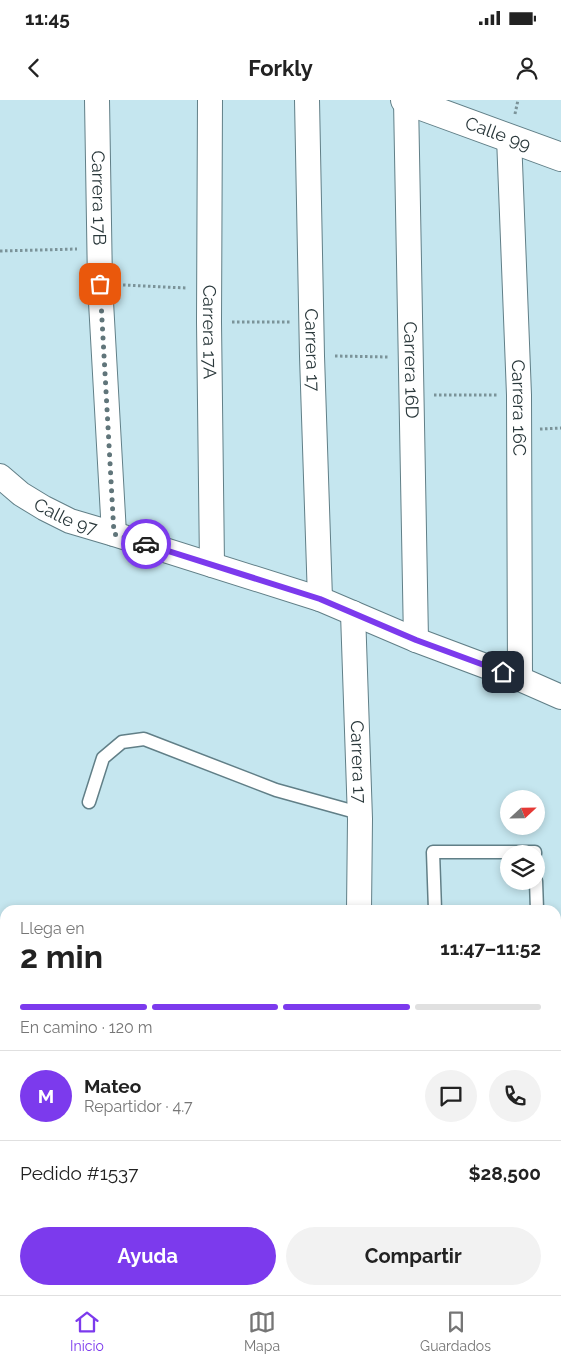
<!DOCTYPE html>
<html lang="es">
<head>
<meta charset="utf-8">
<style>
	body { margin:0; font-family:Raleway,sans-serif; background:#f2f2f2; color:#222; height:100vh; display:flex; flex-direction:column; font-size:19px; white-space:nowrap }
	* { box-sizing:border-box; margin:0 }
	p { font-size:16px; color:#767676 }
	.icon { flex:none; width:28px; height:28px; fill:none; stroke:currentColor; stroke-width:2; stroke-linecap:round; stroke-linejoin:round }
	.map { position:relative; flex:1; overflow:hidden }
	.details { position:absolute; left:0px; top:805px; width:561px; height:390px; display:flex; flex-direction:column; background:#fff; border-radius:15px 15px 0 0; box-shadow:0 2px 8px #0003 }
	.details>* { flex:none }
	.needle { width:32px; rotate:68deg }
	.tools { position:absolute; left:500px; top:690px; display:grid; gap:10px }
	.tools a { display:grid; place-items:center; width:45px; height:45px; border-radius:50%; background:#fff; box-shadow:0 2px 8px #0003; font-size:25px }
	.pin { position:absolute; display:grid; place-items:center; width:42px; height:42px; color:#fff; margin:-21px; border-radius:10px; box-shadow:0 2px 8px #0006 }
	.courier { position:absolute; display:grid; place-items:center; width:50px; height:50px; margin:-25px; border:4px solid #7c3aed; border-radius:50%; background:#fff; color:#222; box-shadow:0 1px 6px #0007 }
	.overview em { font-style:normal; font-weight:700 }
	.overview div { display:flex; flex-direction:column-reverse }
	.overview { display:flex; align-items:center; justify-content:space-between; height:85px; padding:0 20px }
	h1 { font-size:32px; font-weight:700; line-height:38px }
	.bar { display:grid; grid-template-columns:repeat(4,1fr); gap:8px 5px; align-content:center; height:60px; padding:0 20px }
	.bar i { height:6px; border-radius:4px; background:#e0e0e0 }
	.bar .active { background:#7c3aed }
	.bar p { grid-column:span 4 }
	.line { display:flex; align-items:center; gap:12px; padding:0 20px; border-top:1px solid #e0e0e0 }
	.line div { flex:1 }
	.round { display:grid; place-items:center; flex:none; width:52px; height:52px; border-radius:26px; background:#f2f2f2 }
	.cta { display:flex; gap:10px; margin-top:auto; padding:10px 20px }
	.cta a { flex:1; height:58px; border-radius:30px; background:#7c3aed; color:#fff; font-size:20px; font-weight:700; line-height:58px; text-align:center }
	.cta a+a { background:#f2f2f2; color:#222 }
	.status { display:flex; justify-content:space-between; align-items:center; height:35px; padding:0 25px; background:#fff; direction:ltr }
	.status svg { height:14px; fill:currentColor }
	header { display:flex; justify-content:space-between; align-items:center; height:65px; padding:0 20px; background:#fff; font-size:22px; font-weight:700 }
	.tabs { display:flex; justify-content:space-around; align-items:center; height:70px; border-top:1px solid #e0e0e0; background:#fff; font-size:14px; color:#767676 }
	.tabs a { display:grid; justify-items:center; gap:2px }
	.tabs .active { color:#7c3aed }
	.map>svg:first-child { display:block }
</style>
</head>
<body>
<div class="status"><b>11:45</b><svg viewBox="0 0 49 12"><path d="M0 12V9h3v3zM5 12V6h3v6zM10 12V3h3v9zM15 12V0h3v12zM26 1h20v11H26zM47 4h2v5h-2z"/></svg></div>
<header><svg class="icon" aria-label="back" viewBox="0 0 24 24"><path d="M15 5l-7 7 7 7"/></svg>Forkly<svg class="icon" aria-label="person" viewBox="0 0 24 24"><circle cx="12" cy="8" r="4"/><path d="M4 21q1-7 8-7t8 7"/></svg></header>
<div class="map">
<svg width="561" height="1195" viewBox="0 0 561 1195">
	<rect width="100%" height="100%" fill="#c5e6ef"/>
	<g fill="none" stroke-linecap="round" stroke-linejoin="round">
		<g stroke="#617f87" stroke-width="15">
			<g id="service">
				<polyline points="89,702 103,658 122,642 144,639 276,690 359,713"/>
				<polyline points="536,781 537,810"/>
				<polyline points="435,810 433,752 535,752 535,754"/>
				<polyline points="556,879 561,891"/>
				<polyline points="0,1053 5,1054"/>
				<polyline points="556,1145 561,1146"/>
				<polyline points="277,1190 277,1195"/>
			</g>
		</g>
		<g stroke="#617f87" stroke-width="26">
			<g id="minor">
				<path id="s1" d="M97,0L100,184L114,434"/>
				<path id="s2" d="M210,0L209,222L212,465"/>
				<path id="s3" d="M307,0L312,256L320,499"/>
				<path id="s4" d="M406,0L416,540"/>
				<path id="s5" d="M509,37L519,295L520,579"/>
				<path id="s6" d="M0,376L21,394L44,408L70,421L114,434L320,499L416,540L520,579L561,597"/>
				<path id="s7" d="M353,513L360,719L359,810"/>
				<polyline points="0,965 5,966"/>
				<polyline points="556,1054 561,1055"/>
				<polyline points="354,1190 354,1195"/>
			</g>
		</g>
		<g stroke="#617f87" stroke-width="30">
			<g id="tertiary">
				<path id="s8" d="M405,0L561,57"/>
			</g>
		</g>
		<g stroke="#7b9399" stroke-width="3" stroke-dasharray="2.5 2.5" stroke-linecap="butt">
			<polyline points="515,14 518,0"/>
			<polyline points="0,151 77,149"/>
			<polyline points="123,185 186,188"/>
			<polyline points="232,222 290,222"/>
			<polyline points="335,256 389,257"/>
			<polyline points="434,295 498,295"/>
			<polyline points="540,329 561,328"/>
		</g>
		<use href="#service" stroke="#fff" stroke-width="12"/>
		<use href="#minor" stroke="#fff" stroke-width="24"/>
		<use href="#tertiary" stroke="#fff" stroke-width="28"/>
	</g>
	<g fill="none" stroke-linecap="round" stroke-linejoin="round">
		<polyline stroke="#60757a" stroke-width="5" stroke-dasharray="0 9" points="100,184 114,434 146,444"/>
		<polyline stroke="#7c3aed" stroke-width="6" points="146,444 320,499 416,540 503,572"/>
	</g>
	<g text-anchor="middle" stroke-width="5" stroke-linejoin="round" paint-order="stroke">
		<g font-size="18" fill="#2a383b" stroke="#fff">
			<text dy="6" stroke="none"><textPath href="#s8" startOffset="99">Calle 99</textPath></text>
			<text dy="6" stroke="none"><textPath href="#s1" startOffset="98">Carrera 17B</textPath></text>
			<text dy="6" stroke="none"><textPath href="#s2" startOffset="232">Carrera 17A</textPath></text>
			<text dy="6" stroke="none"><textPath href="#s3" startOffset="250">Carrera 17</textPath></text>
			<text dy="6" stroke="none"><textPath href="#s4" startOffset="270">Carrera 16D</textPath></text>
			<text dy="6" stroke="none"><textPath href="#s5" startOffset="271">Carrera 16C</textPath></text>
			<text dy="6" stroke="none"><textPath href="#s6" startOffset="78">Calle 97</textPath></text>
			<text dy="6" stroke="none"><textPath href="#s7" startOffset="149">Carrera 17</textPath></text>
		</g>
	</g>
</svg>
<div class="tools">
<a><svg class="needle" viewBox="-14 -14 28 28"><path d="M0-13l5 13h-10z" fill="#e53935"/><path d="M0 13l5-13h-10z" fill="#767676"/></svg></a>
<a><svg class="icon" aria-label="layers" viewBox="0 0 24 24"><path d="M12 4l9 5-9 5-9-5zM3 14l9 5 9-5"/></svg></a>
</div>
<div class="pin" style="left:100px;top:184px;background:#ea580c"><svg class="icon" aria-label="bag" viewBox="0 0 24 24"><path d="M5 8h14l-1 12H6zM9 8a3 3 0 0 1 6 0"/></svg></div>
<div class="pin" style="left:503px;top:572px;background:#1f2937"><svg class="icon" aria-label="home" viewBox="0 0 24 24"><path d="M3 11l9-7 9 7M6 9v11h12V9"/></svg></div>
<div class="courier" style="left:146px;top:444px"><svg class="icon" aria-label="car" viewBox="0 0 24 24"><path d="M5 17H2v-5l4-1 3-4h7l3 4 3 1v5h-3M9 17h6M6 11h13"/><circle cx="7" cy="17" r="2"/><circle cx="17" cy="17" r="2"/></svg></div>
<section class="details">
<div class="overview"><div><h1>2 min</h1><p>Llega en</p></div><em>11:47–11:52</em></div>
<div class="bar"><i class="active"></i><i class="active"></i><i class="active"></i><i></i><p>En camino · 120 m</p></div>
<div class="line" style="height:90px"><b class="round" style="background:#7c3aed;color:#fff">M</b><div><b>Mateo</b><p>Repartidor · 4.7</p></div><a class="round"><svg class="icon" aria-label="chat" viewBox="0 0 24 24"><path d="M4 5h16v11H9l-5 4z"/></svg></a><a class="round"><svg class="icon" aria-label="phone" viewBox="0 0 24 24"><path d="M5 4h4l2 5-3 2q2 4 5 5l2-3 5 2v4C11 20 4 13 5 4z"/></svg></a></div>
<div class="line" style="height:65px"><div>Pedido #1537</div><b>$28,500</b></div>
<div class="cta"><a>Ayuda</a><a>Compartir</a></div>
</section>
</div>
<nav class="tabs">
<a class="active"><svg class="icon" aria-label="home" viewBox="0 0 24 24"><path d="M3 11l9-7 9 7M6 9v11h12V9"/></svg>Inicio</a>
<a><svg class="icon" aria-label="map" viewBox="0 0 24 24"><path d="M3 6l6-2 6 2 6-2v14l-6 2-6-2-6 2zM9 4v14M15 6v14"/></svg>Mapa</a>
<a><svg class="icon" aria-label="saved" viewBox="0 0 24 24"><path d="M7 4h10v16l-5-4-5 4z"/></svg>Guardados</a>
</nav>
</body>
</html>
